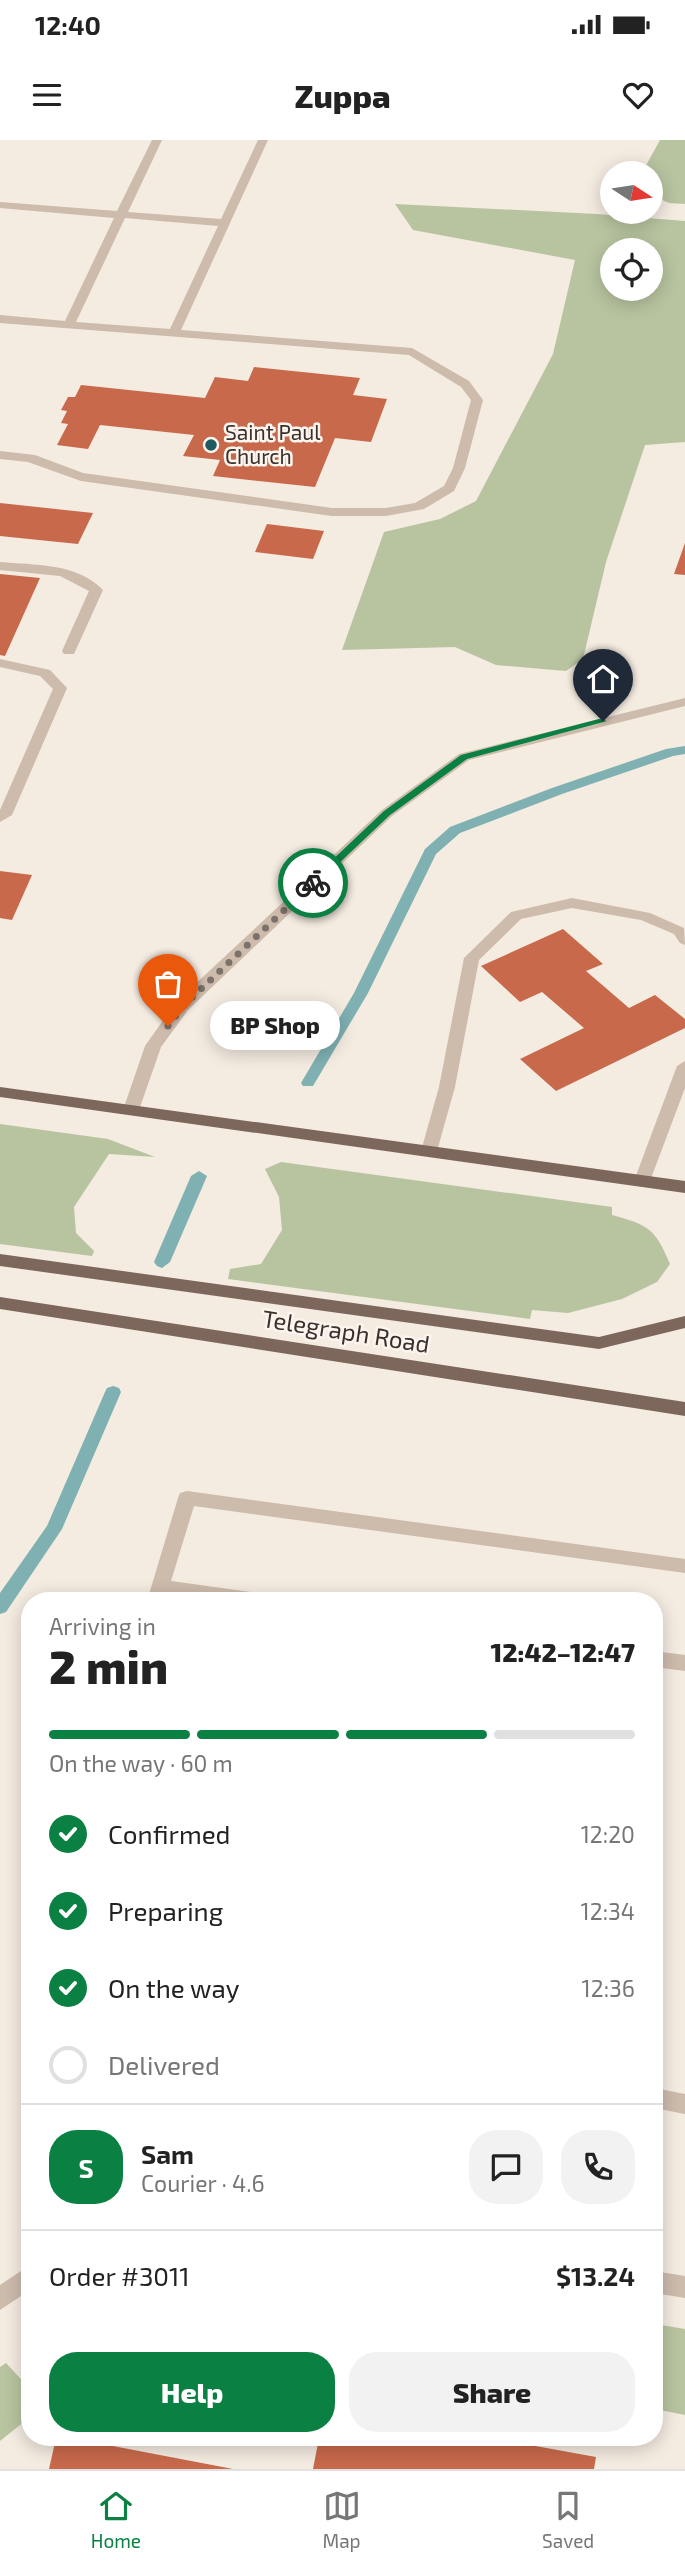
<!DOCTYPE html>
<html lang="en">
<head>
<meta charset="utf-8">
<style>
	body { margin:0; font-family:"Exo 2",sans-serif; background:#f2f2f2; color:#222; height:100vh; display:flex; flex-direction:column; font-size:26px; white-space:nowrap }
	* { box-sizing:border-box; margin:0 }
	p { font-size:23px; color:#767676 }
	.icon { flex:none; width:38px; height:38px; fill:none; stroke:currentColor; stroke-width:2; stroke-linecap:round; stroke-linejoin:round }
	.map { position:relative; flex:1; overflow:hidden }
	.side { position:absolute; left:21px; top:1452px; width:642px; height:854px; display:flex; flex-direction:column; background:#fff; border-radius:28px; box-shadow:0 4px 18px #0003 }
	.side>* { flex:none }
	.needle { width:46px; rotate:102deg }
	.tools { position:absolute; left:600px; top:21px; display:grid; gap:14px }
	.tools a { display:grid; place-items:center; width:63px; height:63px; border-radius:50%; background:#fff; box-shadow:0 4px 18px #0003; font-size:35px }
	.pin { position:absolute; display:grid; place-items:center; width:60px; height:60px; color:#fff; margin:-72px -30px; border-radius:50% 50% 50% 0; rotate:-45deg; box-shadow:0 0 7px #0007 }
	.pin .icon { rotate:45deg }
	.courier { position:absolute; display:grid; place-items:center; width:70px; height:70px; margin:-35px; border:5px solid #0b8043; border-radius:50%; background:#fff; color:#222; box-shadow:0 2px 9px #0007 }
	.bubble { position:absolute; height:49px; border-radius:24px; background:#fff; box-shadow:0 4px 18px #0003; font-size:23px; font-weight:800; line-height:49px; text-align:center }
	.head em { font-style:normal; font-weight:800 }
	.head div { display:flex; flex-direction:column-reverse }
	.head { display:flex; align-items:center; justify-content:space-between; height:119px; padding:0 28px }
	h1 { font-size:46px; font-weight:800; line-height:52px }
	.bar { display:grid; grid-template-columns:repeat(4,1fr); gap:10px 7px; align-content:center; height:84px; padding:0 28px }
	.bar i { height:9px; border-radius:5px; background:#e0e0e0 }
	.bar .selected { background:#0b8043 }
	.bar p { grid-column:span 4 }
	.line { display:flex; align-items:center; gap:18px; padding:0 28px; border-top:2px solid #e0e0e0 }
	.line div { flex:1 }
	.round { display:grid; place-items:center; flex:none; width:74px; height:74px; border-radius:28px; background:#f2f2f2 }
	ol { padding:0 28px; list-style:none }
	li { display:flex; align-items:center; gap:21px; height:77px }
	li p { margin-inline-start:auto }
	li .icon { padding:7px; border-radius:50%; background:#0b8043; color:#fff; stroke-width:4 }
	li:last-child { color:#767676 }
	li i { width:38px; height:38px; border:4px solid #e0e0e0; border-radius:50% }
	.primary-button { display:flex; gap:14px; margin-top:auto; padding:14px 28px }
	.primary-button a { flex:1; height:80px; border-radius:28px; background:#0b8043; color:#fff; font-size:28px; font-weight:800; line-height:80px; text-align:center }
	.primary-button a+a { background:#f2f2f2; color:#222 }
	.status { display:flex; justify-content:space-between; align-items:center; height:49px; padding:0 35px; background:#fff; direction:ltr }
	.status svg { height:19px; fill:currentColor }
	header { display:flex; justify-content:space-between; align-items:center; height:91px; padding:0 28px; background:#fff; font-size:32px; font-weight:800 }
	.dock { display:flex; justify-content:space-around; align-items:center; height:98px; border-top:2px solid #e0e0e0; background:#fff; font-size:19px; color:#767676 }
	.dock a { display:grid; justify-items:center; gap:4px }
	.dock .selected { color:#0b8043 }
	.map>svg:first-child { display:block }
</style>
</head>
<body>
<div class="status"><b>12:40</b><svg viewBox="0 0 49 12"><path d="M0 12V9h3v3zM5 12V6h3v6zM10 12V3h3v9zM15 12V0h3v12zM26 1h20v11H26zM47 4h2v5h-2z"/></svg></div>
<header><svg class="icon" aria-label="menu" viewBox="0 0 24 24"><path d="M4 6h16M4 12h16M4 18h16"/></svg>Zuppa<svg class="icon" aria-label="heart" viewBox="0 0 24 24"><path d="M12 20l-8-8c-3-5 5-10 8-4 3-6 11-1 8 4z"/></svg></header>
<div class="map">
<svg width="685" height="2329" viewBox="0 0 685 2329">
	<rect width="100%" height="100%" fill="#f4ebe1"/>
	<g fill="#b8c4a0" fill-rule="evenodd">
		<polygon points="660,0 685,0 685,64 669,63 651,55 651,33 644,33 644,29"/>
		<path d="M395,64L597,74L685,81V302L645,305L606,422L583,519L566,531L496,525L455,507L342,510L384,392L440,379L476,361L553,214L575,120L413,90ZM612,110H651V149H612Z"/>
		<polygon points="0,984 108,999 155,1017 109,1014 74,1067 76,1093 94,1111 92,1116 0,1104"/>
		<path d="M281,1022L612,1067V1075C648,1085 655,1088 670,1124L657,1142L622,1159L568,1173L532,1170L530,1179L228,1139L230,1129L261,1124L282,1090L279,1057L265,1029Z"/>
		<polygon points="655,2184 685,2189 685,2275 655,2269"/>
		<polygon points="6,2223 30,2249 30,2277 0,2301 0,2227"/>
	</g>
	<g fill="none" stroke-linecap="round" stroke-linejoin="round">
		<g fill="#7fb0b2" fill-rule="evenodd">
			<polygon points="685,606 685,614 673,616 562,654 460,693 436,714 368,853 313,946 303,946 301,943 354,853 425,709 450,687 552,648 666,609"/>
			<polygon points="199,1031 207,1036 170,1122 162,1128 157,1126 154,1122 191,1036"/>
			<polygon points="113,1246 119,1248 121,1252 62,1389 6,1472 0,1474 0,1453 47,1386 105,1252 107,1248"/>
		</g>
	</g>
	<g fill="#c8694b">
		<polygon points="254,227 360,238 353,255 387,259 371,302 335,298 315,347 213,336 220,320 183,316 194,295 100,285 88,309 57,305 68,284 61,283 67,271 61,270 68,257 75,257 81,245 205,258 215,237 248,241"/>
		<polygon points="0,363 93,373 78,404 0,396"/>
		<polygon points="267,384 324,391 313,419 255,412"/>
		<polygon points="685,403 685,435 674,434"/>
		<polygon points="0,434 40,438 5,516 0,515"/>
		<polygon points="0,731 32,735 12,780 0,778"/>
		<polygon points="563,789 603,824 586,831 629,868 655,855 685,879 685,888 556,951 520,919 584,888 542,852 520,862 481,826"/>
		<polygon points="56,2298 71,2298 233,2329 49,2329"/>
		<polygon points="319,2298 492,2298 596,2317 594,2329 313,2329"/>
	</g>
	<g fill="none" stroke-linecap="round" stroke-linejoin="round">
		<g fill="#cdbbac" fill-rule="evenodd">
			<path d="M152,0H162L128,72L221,79L258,0H268L181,190L412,208L469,241L483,260L465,328L454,351L424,369L386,376H332L81,341L28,322L0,319V311L35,315L83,333L332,368H386L415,363L444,346L453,328L471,260L461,247L409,215L0,183V175L65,181L114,78L0,68V62L117,71ZM125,78L218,86L170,189L76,182Z"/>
			<path d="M0,422C34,425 78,423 103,450L74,514H64L62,511L89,451L60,436L0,430Z"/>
			<polygon points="0,519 50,530 67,548 12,675 0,682 0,670 53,549 40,536 0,527"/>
			<polygon points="685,558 685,566 469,620 392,676 188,870 161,907 139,970 137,974 125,974 123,970 145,906 176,862 382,670 459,614"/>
			<polygon points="572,758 650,773 684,788 685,805 680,803 674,794 641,780 572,768 521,779 479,820 455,947 437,1011 435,1015 423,1015 421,1011 439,947 464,818 511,772"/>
			<polygon points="685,921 685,948 650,1041 642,1047 636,1045 634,1041 677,926"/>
			<polygon points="187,1351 685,1419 685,1433 194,1366 171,1441 257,1453 264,1456 267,1461 207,1461 167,1456 165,1461 147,1461 178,1358 180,1353"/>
			<polygon points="654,1511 685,1515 685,1531 654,1527"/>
			<polygon points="654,1948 685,1954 685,1974 654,1968"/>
			<polygon points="30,2125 30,2150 0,2170 0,2145"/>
			<polygon points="654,2131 685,2136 685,2158 654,2153"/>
		</g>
		<g fill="#7d675c" fill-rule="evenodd">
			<polygon points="0,947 685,1041 685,1053 0,957"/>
			<polygon points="0,1114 599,1197 685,1176 685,1188 599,1209 0,1126"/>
			<polygon points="0,1157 685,1262 685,1276 0,1169"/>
		</g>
	</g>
	<polygon fill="#0b8043" points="599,579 607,581 467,619 390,675 316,745 308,743 384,671 461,615"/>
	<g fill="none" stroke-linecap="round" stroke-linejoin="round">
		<polyline stroke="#7c716b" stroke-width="7" stroke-dasharray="0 12.6" points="168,886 183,866 313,743"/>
	</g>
	<circle fill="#1f5a5e" stroke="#fbf5ee" stroke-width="2.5" cx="211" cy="305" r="7"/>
	<g text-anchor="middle" stroke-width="5" stroke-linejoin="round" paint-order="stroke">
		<g font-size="21" fill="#3b302b" stroke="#fbf5ee" text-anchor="start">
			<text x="225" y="300">Saint Paul<tspan x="225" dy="24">Church</tspan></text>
		</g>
		<g font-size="24" fill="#3b302b" stroke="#fbf5ee">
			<text transform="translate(346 1192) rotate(9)" y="8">Telegraph Road</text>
		</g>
	</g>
</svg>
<div class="tools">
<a><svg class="needle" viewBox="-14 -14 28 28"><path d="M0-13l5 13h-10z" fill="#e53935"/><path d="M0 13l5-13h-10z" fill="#767676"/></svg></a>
<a><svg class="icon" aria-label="locate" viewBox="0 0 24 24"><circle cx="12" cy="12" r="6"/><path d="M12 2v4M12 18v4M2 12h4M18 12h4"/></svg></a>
</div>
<div class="pin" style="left:168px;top:886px;background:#ea580c"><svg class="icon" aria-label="bag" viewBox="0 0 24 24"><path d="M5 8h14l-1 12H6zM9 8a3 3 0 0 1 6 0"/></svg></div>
<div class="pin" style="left:603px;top:581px;background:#1f2937"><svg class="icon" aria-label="home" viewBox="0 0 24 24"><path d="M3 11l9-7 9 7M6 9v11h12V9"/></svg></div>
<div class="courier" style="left:313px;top:743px"><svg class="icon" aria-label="bike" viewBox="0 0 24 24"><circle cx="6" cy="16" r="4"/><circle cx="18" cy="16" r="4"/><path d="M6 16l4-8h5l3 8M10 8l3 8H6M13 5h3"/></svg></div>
<div class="bubble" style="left:210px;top:861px;width:130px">BP Shop</div>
<section class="side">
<div class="head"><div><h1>2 min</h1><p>Arriving in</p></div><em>12:42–12:47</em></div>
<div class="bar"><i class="selected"></i><i class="selected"></i><i class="selected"></i><i></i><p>On the way · 60 m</p></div>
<ol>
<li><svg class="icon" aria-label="check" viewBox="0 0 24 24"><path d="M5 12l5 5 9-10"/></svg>Confirmed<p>12:20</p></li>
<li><svg class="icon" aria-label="check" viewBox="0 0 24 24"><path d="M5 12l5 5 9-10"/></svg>Preparing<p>12:34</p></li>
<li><svg class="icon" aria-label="check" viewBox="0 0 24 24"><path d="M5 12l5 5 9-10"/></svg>On the way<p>12:36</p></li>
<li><i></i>Delivered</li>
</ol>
<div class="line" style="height:126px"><b class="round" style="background:#0b8043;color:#fff">S</b><div><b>Sam</b><p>Courier · 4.6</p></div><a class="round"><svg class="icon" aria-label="chat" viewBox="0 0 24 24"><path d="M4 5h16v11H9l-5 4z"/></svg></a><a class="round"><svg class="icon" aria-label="phone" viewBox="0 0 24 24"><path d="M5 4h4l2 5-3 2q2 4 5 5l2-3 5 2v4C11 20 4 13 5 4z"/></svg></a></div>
<div class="line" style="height:91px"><div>Order #3011</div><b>$13.24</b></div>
<div class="primary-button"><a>Help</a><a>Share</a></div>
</section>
</div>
<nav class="dock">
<a class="selected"><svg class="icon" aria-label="home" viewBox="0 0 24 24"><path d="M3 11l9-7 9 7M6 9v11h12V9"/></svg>Home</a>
<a><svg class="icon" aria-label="map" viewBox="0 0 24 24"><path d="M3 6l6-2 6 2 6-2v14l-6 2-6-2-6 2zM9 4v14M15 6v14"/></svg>Map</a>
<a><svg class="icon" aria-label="saved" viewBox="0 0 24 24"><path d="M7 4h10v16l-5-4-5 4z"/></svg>Saved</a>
</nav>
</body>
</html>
